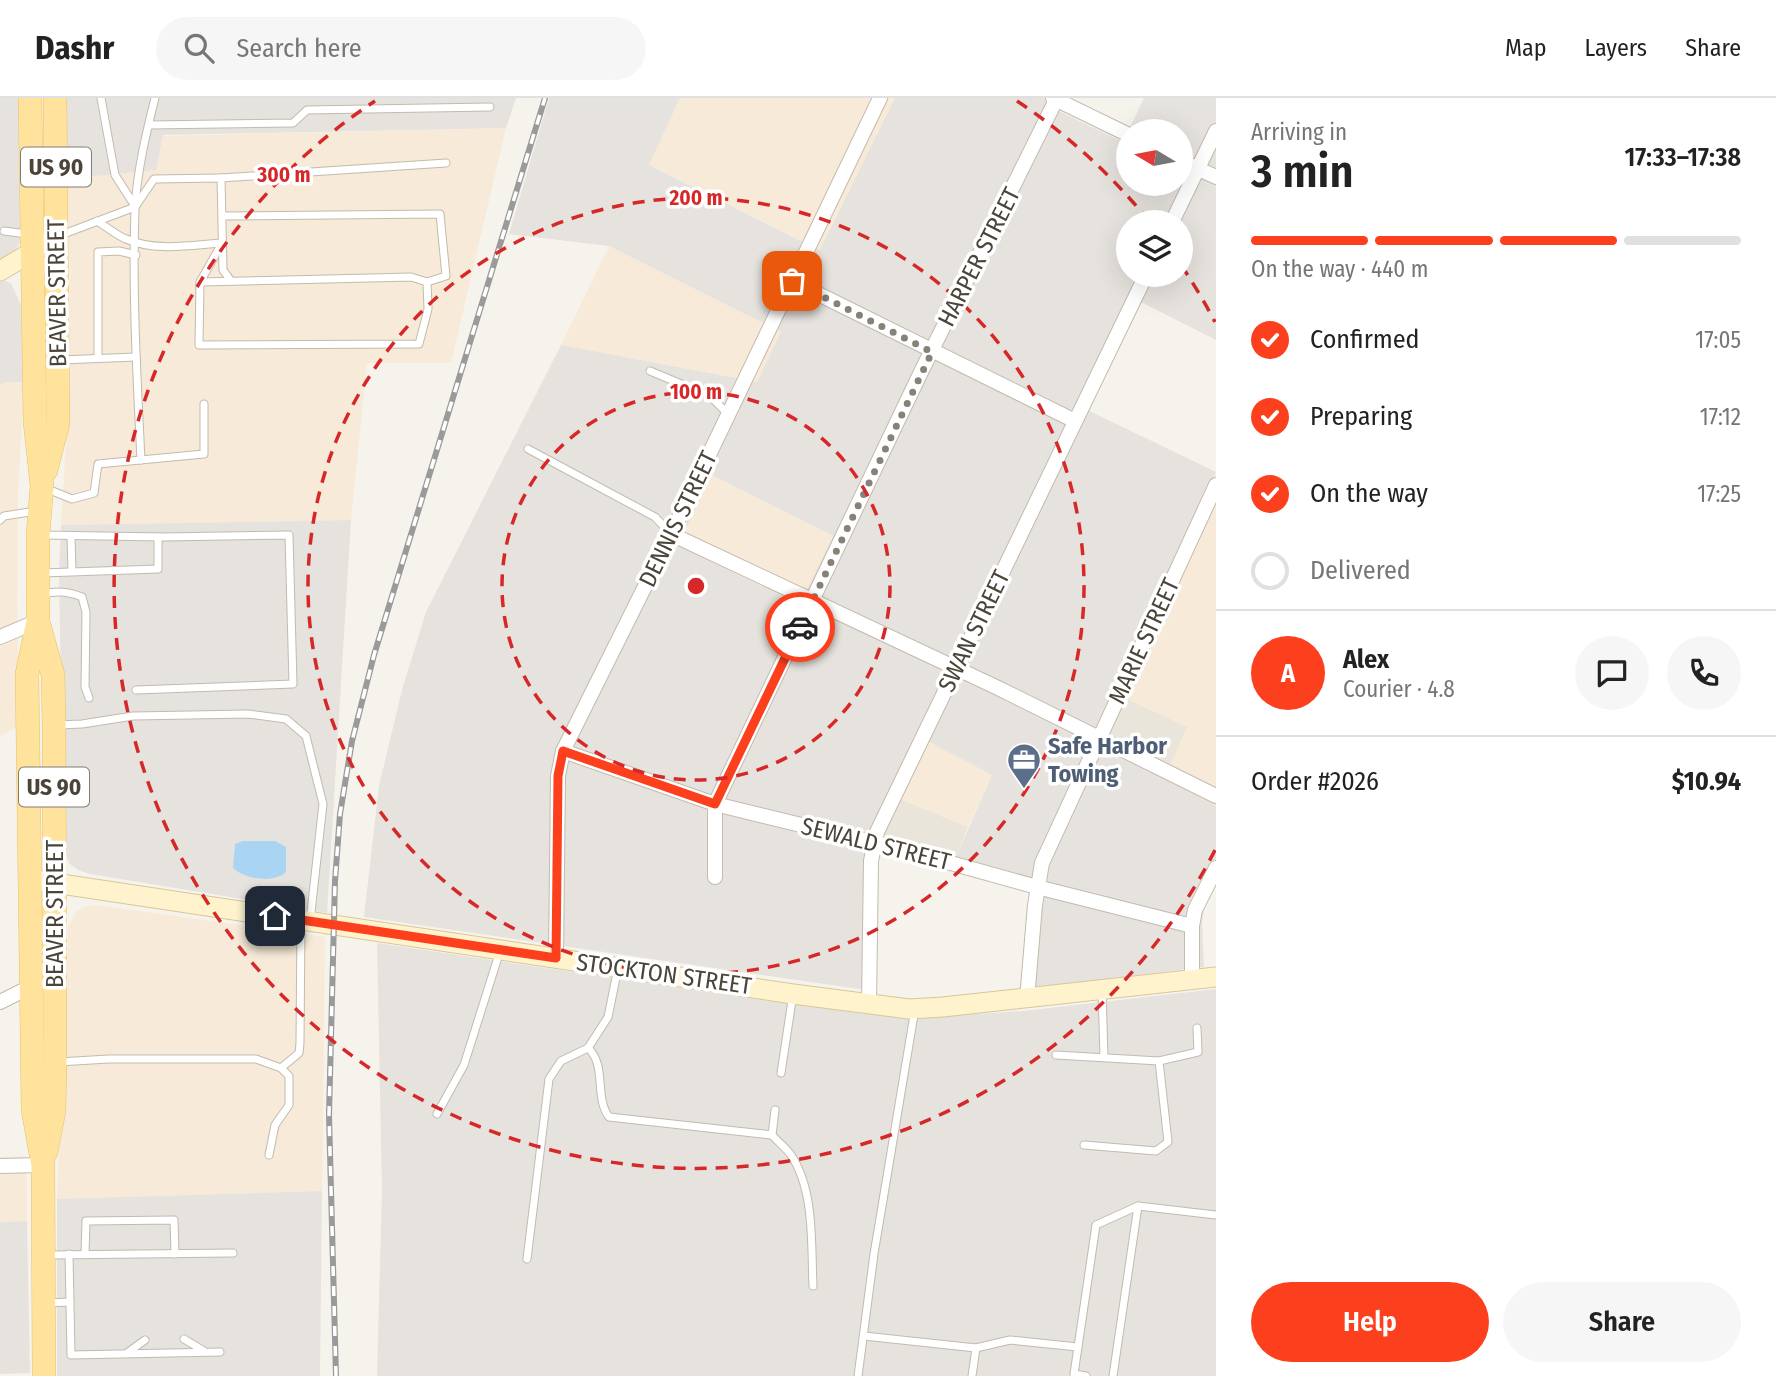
<!DOCTYPE html>
<html lang="en">
<head>
<meta charset="utf-8">
<style>
	body { margin:0; font-family:"Fira Sans Condensed",sans-serif; background:#f6f6f6; color:#222; height:100vh; display:flex; flex-direction:column; font-size:26px; white-space:nowrap }
	* { box-sizing:border-box; margin:0 }
	p { font-size:23px; color:#767676 }
	.icon { flex:none; width:38px; height:38px; fill:none; stroke:currentColor; stroke-width:2; stroke-linecap:round; stroke-linejoin:round }
	.map { position:relative; flex:1; overflow:hidden }
	.side { display:flex; flex-direction:column; background:#fff; width:560px }
	.side>* { flex:none }
	.needle { width:46px; rotate:280deg }
	.fabs { position:absolute; left:1116px; top:21px; display:grid; gap:14px }
	.fabs a { display:grid; place-items:center; width:77px; height:77px; border-radius:50%; background:#fff; box-shadow:0 7px 28px #0002; font-size:35px }
	.pin { position:absolute; display:grid; place-items:center; width:60px; height:60px; color:#fff; margin:-30px; border-radius:14px; box-shadow:0 4px 10px #0006 }
	.courier { position:absolute; display:grid; place-items:center; width:70px; height:70px; margin:-35px; border:5px solid #fc3f1d; border-radius:50%; background:#fff; color:#222; box-shadow:0 2px 9px #0007 }
	.head em { font-style:normal; font-weight:600 }
	.head div { display:flex; flex-direction:column-reverse }
	.head { display:flex; align-items:center; justify-content:space-between; height:119px; padding:0 35px }
	h1 { font-size:46px; font-weight:600; line-height:52px }
	.bar { display:grid; grid-template-columns:repeat(4,1fr); gap:10px 7px; align-content:center; height:84px; padding:0 35px }
	.bar i { height:9px; border-radius:5px; background:#e0e0e0 }
	.bar .active { background:#fc3f1d }
	.bar p { grid-column:span 4 }
	.line { display:flex; align-items:center; gap:18px; padding:0 35px; border-top:2px solid #e0e0e0 }
	.line div { flex:1 }
	.round { display:grid; place-items:center; flex:none; width:74px; height:74px; border-radius:37px; background:#f6f6f6 }
	ol { padding:0 35px; list-style:none }
	li { display:flex; align-items:center; gap:21px; height:77px }
	li p { margin-inline-start:auto }
	li .icon { padding:7px; border-radius:50%; background:#fc3f1d; color:#fff; stroke-width:4 }
	li:last-child { color:#767676 }
	li i { width:38px; height:38px; border:4px solid #e0e0e0; border-radius:50% }
	.primary-button { display:flex; gap:14px; margin-top:auto; padding:14px 35px }
	.primary-button a { flex:1; height:80px; border-radius:42px; background:#fc3f1d; color:#fff; font-size:28px; font-weight:600; line-height:80px; text-align:center }
	.primary-button a+a { background:#f6f6f6; color:#222 }
	header { display:flex; align-items:center; gap:42px; box-sizing:border-box; height:98px; padding:0 35px; background:#fff; border-bottom:2px solid #e0e0e0 }
	header strong { font-size:33px }
	nav { display:flex; gap:38px; margin-inline-start:auto; font-size:24px }
	.search { width:490px; height:63px; background:#f6f6f6; display:flex; align-items:center; gap:18px; box-sizing:border-box; padding:0 24px; border-radius:38px; color:#767676; font-size:26px }
	main { display:flex; flex:1; min-height:0 }
	.map>svg:first-child { display:block }
</style>
</head>
<body>
<header>
<strong>Dashr</strong>
<div class="search"><svg class="icon" aria-label="search" viewBox="0 0 24 24"><circle cx="10" cy="10" r="6"/><path d="M15 15l6 6"/></svg>Search here</div>
<nav><a>Map</a><a>Layers</a><a>Share</a></nav>
</header>
<main>
<div class="map">
<svg width="1216" height="1278" viewBox="0 0 1216 1278">
	<rect width="100%" height="100%" fill="#f6f3ec"/>
	<g fill="#eae5da">
		<polygon points="1112,594 1188,629 1164,680 1090,640"/>
		<polygon points="888,696 968,729 956,759 872,739"/>
	</g>
	<g fill="#f7ead8">
		<polygon points="680,0 895,0 821,152 649,67"/>
		<polygon points="506,30 451,265 367,265 351,422 61,427 68,312 67,220 70,178 67,81 156,72 163,38"/>
		<polygon points="609,148 781,234 757,284 561,247"/>
		<polygon points="6,284 24,284 18,396 17,501 19,628 0,638 0,287"/>
		<polygon points="1216,376 1216,708 1164,680 1187,629 1112,594"/>
		<polygon points="712,377 833,438 801,506 678,448"/>
		<polygon points="918,638 992,677 968,729 888,696"/>
		<polygon points="96,807 325,839 322,1093 57,1101 68,830 76,814 84,809"/>
		<polygon points="26,1058 27,1123 0,1124 0,1059"/>
	</g>
	<g fill="#e6e2dd" fill-rule="evenodd">
		<polygon points="0,0 19,0 20,143 17,151 0,163"/>
		<polygon points="64,0 516,0 506,30 163,37 156,72 67,81"/>
		<path d="M549,0H680L649,67L820,152L895,0H1049L1046,7L1123,44L1144,0H1216V242L1129,198L1077,307L1216,374L1090,640L1216,708V787L1204,812L1202,824L1204,869L1023,891L1031,779L956,759L992,677L918,638L872,739L866,892L364,819L379,688L402,592L426,514L561,247L757,284L781,234L609,148L509,136ZM1129,33H1181V86H1129ZM1129,124H1181V177H1129ZM712,377L833,438L800,506L678,448Z"/>
		<polygon points="5,183 11,185 21,207 24,284 6,284 0,287 0,184"/>
		<polygon points="351,422 327,815 90,776 78,772 70,766 64,755 59,479 61,427"/>
		<polygon points="377,845 775,904 891,918 925,919 1023,913 1216,891 1216,1278 377,1278 382,1092"/>
		<polygon points="322,1093 320,1278 57,1278 57,1101"/>
		<polygon points="27,1123 30,1275 0,1276 0,1124"/>
	</g>
	<path fill="#a9d4f2" d="M243,743H275L286,749V774C273,786 245,781 233,770L235,746Z"/>
	<g fill="none" stroke-linecap="round" stroke-linejoin="round">
		<g stroke="#c2bbae" stroke-width="9">
			<g id="lane">
				<polyline points="101,0 115,77 135,108"/>
				<polyline points="149,27 293,25 307,12 490,9"/>
				<polyline points="221,80 446,65"/>
				<path d="M97,123C107,129 116,137 126,141C156,154 191,147 222,145"/>
				<polyline points="4,133 27,136"/>
				<polyline points="61,137 135,109 154,81 221,80 223,172 231,183"/>
				<polyline points="222,145 200,184 199,247 419,246 428,211 427,184"/>
				<polyline points="200,184 411,179 427,184 446,178 440,116 223,118"/>
				<polyline points="98,260 98,154 119,153 136,157"/>
				<polyline points="60,262 136,259"/>
				<polyline points="650,273 710,298 728,316"/>
				<polyline points="528,351 655,419 671,436"/>
				<path d="M141,362C137,279 132,194 135,111C137,73 146,36 155,0"/>
				<polyline points="45,390 72,401 94,395 98,366 204,356 204,306"/>
				<polyline points="0,422 4,418 36,413"/>
				<polyline points="43,437 162,439 289,437 293,586 136,592"/>
				<polyline points="71,438 72,473"/>
				<polyline points="42,475 158,471 158,439"/>
				<path d="M42,496C57,493 67,493 82,499L86,514L85,589L89,600"/>
				<polyline points="58,627 82,626 133,618 248,616 286,621 306,638 323,706 310,823"/>
				<polyline points="1102,894 1104,959"/>
				<path d="M588,950C607,967 594,999 609,1019L772,1037L775,1012"/>
				<polyline points="1056,957 1159,963 1198,954 1197,930"/>
				<polyline points="59,964 108,961 256,961 281,970 289,978 289,1007 275,1027 269,1057"/>
				<polyline points="281,970 299,955 300,945 301,823"/>
				<polyline points="781,975 793,896"/>
				<polyline points="437,1016 464,967 500,853"/>
				<path d="M772,1037C778,1044 786,1050 791,1057C815,1093 811,1147 813,1188"/>
				<polyline points="1084,1047 1156,1053 1168,1044 1159,963"/>
				<polyline points="69,1156 71,1257 220,1254"/>
				<polyline points="85,1156 86,1123 174,1122 175,1156"/>
				<polyline points="48,1157 233,1155"/>
				<polyline points="527,1161 549,981 561,963 588,950 608,919 618,870"/>
				<polyline points="45,1205 70,1204"/>
				<polyline points="864,1238 976,1250 972,1278"/>
				<polyline points="184,1241 204,1253"/>
				<polyline points="976,1250 1010,1242 1078,1249"/>
				<polyline points="127,1255 145,1242"/>
				<polyline points="858,1278 874,1156 915,911"/>
				<polyline points="1086,1278 1074,1276 1096,1127 1138,1108 1216,1117"/>
				<polyline points="1113,1278 1138,1108"/>
			</g>
		</g>
		<g stroke="#c2bbae" stroke-width="16">
			<g id="street">
				<polyline points="1053,0 1129,37"/>
				<polyline points="1181,63 1216,79"/>
				<polyline points="1172,124 1216,33"/>
				<polyline points="792,183 1075,323"/>
				<polyline points="671,436 996,589 1216,698"/>
				<polyline points="0,539 38,523"/>
				<polyline points="563,653 715,706 904,752 1037,789 1192,828"/>
				<polyline points="715,779 715,706 920,276 1057,0"/>
				<polyline points="556,860 558,678 563,653 671,436 880,0"/>
				<polyline points="1192,881 1192,828 1195,812 1216,770"/>
				<polyline points="1027,901 1035,807 1042,765 1216,387"/>
				<polyline points="0,904 36,886"/>
				<polyline points="869,907 871,763 877,734 1146,177"/>
				<polyline points="0,1068 43,1067"/>
			</g>
		</g>
		<g stroke="#d6c79b" stroke-width="21">
			<g id="secondary">
				<polyline points="0,173 57,139"/>
				<polyline points="41,783 793,896 909,911 943,909 1216,879"/>
			</g>
		</g>
		<g stroke="#e6c16a" stroke-width="24">
			<g id="primary">
				<polyline points="30,0 35,324 42,388 38,437 38,523 27,576 33,1012 43,1067 44,1278"/>
				<polyline points="46,372 58,325 55,0"/>
				<polyline points="39,527 53,577 54,627 55,964 54,1013 46,1054"/>
			</g>
		</g>
		<use href="#lane" stroke="#fff" stroke-width="7"/>
		<use href="#street" stroke="#fff" stroke-width="14"/>
		<use href="#secondary" stroke="#fff3cd" stroke-width="19"/>
		<use href="#primary" stroke="#ffe39c" stroke-width="23"/>
		<g stroke="#9a9a9a" stroke-width="6">
			<polyline id="rail" points="336,1278 329,1017 335,783 340,716 352,643 374,557 545,0"/>
		</g>
		<use href="#rail" stroke="#fff" stroke-width="3.5" stroke-dasharray="10" stroke-linecap="butt"/>
	</g>
	<g fill="none" stroke-linecap="round" stroke-linejoin="round">
		<polyline stroke="#878178" stroke-width="7" stroke-dasharray="0 12.6" points="792,183 932,254 800,529"/>
		<polyline stroke="#fc3f1d" stroke-width="9" points="275,818 556,860 558,678 563,653 715,706 800,529"/>
	</g>
	<g fill="none" stroke="#d62828" stroke-width="3.5" stroke-dasharray="12 9">
		<circle cx="696" cy="488" r="194"/>
		<circle cx="696" cy="488" r="388"/>
		<path d="M1215 752A582 582 0 1 1 375 3M1017 3A582 582 0 0 1 1148 122M1181 167A582 582 0 0 1 1215 224"/>
	</g>
	<defs>
		<g id="office-pin" transform="scale(1.75)"><path d="M0 17L-7.5 6A9.5 9.5 0 1 1 7.5 6Z" fill="#5c6f8a" stroke="#fff"/><path d="M-6-3h4V-5.5h4V-3h4V5H-6ZM-1-4.5V-3h2v-1.5ZM-6 0V1H6V0Z" fill="#fff"/></g>
	</defs>
	<g fill-rule="evenodd">
		<use href="#office-pin" x="1024" y="662"/>
	</g>
	<g text-anchor="middle" stroke-width="7" stroke-linejoin="round" paint-order="stroke">
		<g fill="#fff" stroke="#817c74" stroke-width="2">
			<rect x="21" y="49.5" width="70" height="39" rx="5"/>
			<rect x="19" y="669.5" width="70" height="39" rx="5"/>
		</g>
		<g font-size="23" font-weight="bold" fill="#4b4439">
			<text x="56" y="77">US 90</text>
			<text x="54" y="697">US 90</text>
		</g>
		<g font-size="24" fill="#4b4439" stroke="#fff">
			<text transform="translate(979 159) rotate(-63)" y="8">HARPER STREET</text>
			<text transform="translate(57 195) rotate(-91)" y="8">BEAVER STREET</text>
			<text transform="translate(678 421) rotate(-64)" y="8">DENNIS STREET</text>
			<text transform="translate(974 533) rotate(-64)" y="8">SWAN STREET</text>
			<text transform="translate(1144 543) rotate(-65)" y="8">MARIE STREET</text>
			<text transform="translate(876 746) rotate(14)" y="8">SEWALD STREET</text>
			<text transform="translate(55 816) rotate(-90)" y="8">BEAVER STREET</text>
			<text transform="translate(664 876) rotate(8)" y="8">STOCKTON STREET</text>
		</g>
		<g font-size="24" font-weight="bold" fill="#4e5e75" stroke="#fff" text-anchor="start">
			<text x="1048" y="656">Safe Harbor<tspan x="1048" dy="28">Towing</tspan></text>
		</g>
	</g>
	<circle cx="696" cy="488" r="10" fill="#d62828" stroke="#fff" stroke-width="3.5"/>
	<g font-size="21" text-anchor="middle" font-weight="bold" fill="#d62828" stroke="#fff" stroke-width="7" stroke-linejoin="round" paint-order="stroke">
		<text x="284" y="84">300 m</text>
		<text x="696" y="107">200 m</text>
		<text x="696" y="301">100 m</text>
	</g>
</svg>
<div class="fabs">
<a><svg class="needle" viewBox="-14 -14 28 28"><path d="M0-13l5 13h-10z" fill="#e53935"/><path d="M0 13l5-13h-10z" fill="#767676"/></svg></a>
<a><svg class="icon" aria-label="layers" viewBox="0 0 24 24"><path d="M12 4l9 5-9 5-9-5zM3 14l9 5 9-5"/></svg></a>
</div>
<div class="pin" style="left:792px;top:183px;background:#ea580c"><svg class="icon" aria-label="bag" viewBox="0 0 24 24"><path d="M5 8h14l-1 12H6zM9 8a3 3 0 0 1 6 0"/></svg></div>
<div class="pin" style="left:275px;top:818px;background:#1f2937"><svg class="icon" aria-label="home" viewBox="0 0 24 24"><path d="M3 11l9-7 9 7M6 9v11h12V9"/></svg></div>
<div class="courier" style="left:800px;top:529px"><svg class="icon" aria-label="car" viewBox="0 0 24 24"><path d="M5 17H2v-5l4-1 3-4h7l3 4 3 1v5h-3M9 17h6M6 11h13"/><circle cx="7" cy="17" r="2"/><circle cx="17" cy="17" r="2"/></svg></div>
</div>
<section class="side">
<div class="head"><div><h1>3 min</h1><p>Arriving in</p></div><em>17:33–17:38</em></div>
<div class="bar"><i class="active"></i><i class="active"></i><i class="active"></i><i></i><p>On the way · 440 m</p></div>
<ol>
<li><svg class="icon" aria-label="check" viewBox="0 0 24 24"><path d="M5 12l5 5 9-10"/></svg>Confirmed<p>17:05</p></li>
<li><svg class="icon" aria-label="check" viewBox="0 0 24 24"><path d="M5 12l5 5 9-10"/></svg>Preparing<p>17:12</p></li>
<li><svg class="icon" aria-label="check" viewBox="0 0 24 24"><path d="M5 12l5 5 9-10"/></svg>On the way<p>17:25</p></li>
<li><i></i>Delivered</li>
</ol>
<div class="line" style="height:126px"><b class="round" style="background:#fc3f1d;color:#fff">A</b><div><b>Alex</b><p>Courier · 4.8</p></div><a class="round"><svg class="icon" aria-label="chat" viewBox="0 0 24 24"><path d="M4 5h16v11H9l-5 4z"/></svg></a><a class="round"><svg class="icon" aria-label="phone" viewBox="0 0 24 24"><path d="M5 4h4l2 5-3 2q2 4 5 5l2-3 5 2v4C11 20 4 13 5 4z"/></svg></a></div>
<div class="line" style="height:91px"><div>Order #2026</div><b>$10.94</b></div>
<div class="primary-button"><a>Help</a><a>Share</a></div>
</section>
</main>
</body>
</html>
